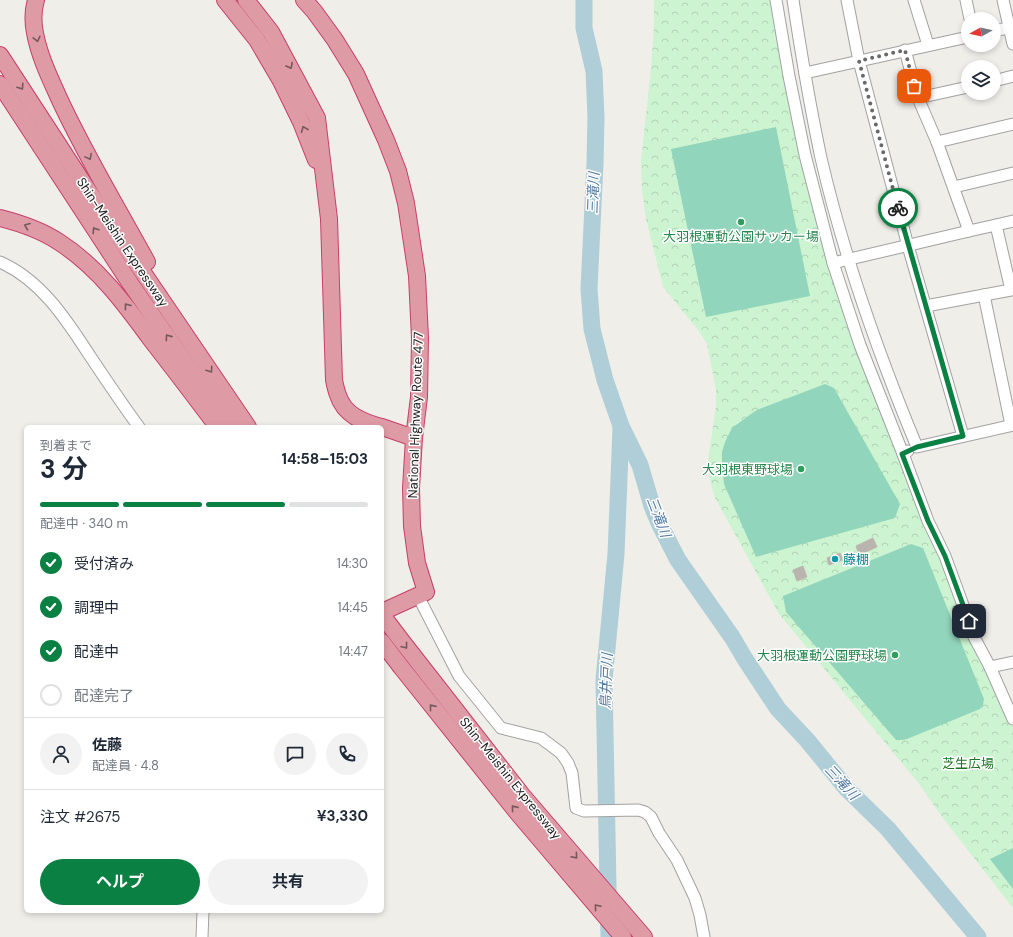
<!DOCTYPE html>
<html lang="ja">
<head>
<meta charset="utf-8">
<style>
	body { margin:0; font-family:"DM Sans","Noto Sans JP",sans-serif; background:#f2f2f3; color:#1f2937; height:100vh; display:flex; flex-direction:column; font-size:15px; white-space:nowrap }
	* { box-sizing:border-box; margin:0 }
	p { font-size:13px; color:#747a83 }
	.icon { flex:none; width:22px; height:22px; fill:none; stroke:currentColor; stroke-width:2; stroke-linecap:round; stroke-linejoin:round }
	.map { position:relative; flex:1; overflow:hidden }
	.sheet { position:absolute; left:24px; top:425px; width:360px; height:488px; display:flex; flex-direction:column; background:#fff; border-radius:6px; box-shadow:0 2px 6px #0003 }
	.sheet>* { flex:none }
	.needle { width:26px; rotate:262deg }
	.buttons { position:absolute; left:961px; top:12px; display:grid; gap:8px }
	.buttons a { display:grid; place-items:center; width:40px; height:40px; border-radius:50%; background:#fff; box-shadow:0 2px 6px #0003; font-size:20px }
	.pin { position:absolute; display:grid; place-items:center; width:34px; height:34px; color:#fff; margin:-17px; border-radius:8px; box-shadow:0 2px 6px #0006 }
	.courier { position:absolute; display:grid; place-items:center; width:40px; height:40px; margin:-20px; border:3px solid #0b8043; border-radius:50%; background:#fff; color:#222; box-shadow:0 1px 5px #0007 }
	.overview em { font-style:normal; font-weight:700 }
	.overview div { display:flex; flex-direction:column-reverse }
	.overview { display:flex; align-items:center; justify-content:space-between; height:68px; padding:0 16px }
	h1 { font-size:26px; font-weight:700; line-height:30px }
	.bar { display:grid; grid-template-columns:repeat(4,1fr); gap:6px 4px; align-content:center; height:48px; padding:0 16px }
	.bar i { height:5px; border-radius:3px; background:#e0e1e3 }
	.bar .selected { background:#0b8043 }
	.bar p { grid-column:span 4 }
	.line { display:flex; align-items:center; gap:10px; padding:0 16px; border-top:1px solid #e0e1e3 }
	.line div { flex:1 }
	.round { display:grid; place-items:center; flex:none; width:42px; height:42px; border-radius:21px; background:#f2f2f3 }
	ol { padding:0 16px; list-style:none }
	li { display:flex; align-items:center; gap:12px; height:44px }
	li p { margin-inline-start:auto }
	li .icon { padding:4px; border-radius:50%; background:#0b8043; color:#fff; stroke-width:4 }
	li:last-child { color:#747a83 }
	li i { width:22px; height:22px; border:2px solid #e0e1e3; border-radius:50% }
	.action { display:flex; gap:8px; margin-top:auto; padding:8px 16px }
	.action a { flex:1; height:46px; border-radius:24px; background:#0b8043; color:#fff; font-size:16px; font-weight:700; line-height:46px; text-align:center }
	.action a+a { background:#f2f2f3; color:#1f2937 }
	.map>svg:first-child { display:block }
</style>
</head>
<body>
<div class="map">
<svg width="1013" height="937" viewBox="0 0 1013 937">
	<defs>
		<pattern id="park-crowns" width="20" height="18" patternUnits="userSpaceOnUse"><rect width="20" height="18" fill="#cdf4d1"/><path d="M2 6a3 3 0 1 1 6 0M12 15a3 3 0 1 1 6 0" fill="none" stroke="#b0d1b3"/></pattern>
	</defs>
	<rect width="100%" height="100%" fill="#f0eee9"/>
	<polygon fill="url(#park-crowns)" points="654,0 773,0 800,154 837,293 881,414 934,546 939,553 961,610 1013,727 1013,908 942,817 920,785 849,699 779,614 715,498 709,477 708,461 716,405 716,390 707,344 698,330 663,287 646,219 642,190 641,161 651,69 654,25"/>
	<g fill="#91d5bc">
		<polygon points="776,127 810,296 706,317 671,149"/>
		<polygon points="825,384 834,388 900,504 895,518 756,557 724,484 722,464 722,452 725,442 732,428 751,414 757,410"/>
		<polygon points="911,544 923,548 984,699 983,705 980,709 907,739 902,740 896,740 786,612 783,596"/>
		<polygon points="1013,848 1013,889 990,859"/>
	</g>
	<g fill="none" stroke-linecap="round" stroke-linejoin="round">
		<g stroke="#afced8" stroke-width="17">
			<polyline points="584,0 584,28 594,71 596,117 595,163 589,289 592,329 605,380 621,426 640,465 652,506 659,523 678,560 732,637 745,659 778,709 807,740 847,789 888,829 978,937"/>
			<polyline points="609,937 604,680 616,554 621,428"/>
		</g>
	</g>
	<g fill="#bab4af" stroke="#c1b6ad">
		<polygon points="873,538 877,547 859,555 856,546"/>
		<polygon points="840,553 843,560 829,565 827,558"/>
		<polygon points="803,566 807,577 797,581 793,570"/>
	</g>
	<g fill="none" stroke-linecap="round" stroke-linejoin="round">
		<g stroke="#a2a2a2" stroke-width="13">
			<g id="minor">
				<polyline points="776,0 789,76 805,155 833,263 969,231"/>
				<path d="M793,0C801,53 810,106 821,158C844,257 878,353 917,447L1013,425"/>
				<polyline points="847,0 859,61 908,246 963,436"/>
				<polyline points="914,0 928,45"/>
				<polyline points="966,0 970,19"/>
				<polyline points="1003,0 1013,44"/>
				<polyline points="994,31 1013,27"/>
				<polyline points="905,50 918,98 937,142 969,231 996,225 1011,290 984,295 1011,425"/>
				<polyline points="805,73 968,37"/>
				<polyline points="994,81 1013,76"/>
				<polyline points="918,98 968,87"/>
				<polyline points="937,142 1013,124"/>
				<polyline points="954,187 1013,173"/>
				<polyline points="996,225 1013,221"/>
				<path d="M0,262C41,280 66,319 90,356C106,380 122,404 139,427"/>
				<polyline points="833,263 860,345 903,454 908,451"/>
				<polyline points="926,306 984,295"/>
				<polyline points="903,454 928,521 945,556 964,608 973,635 990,667 1013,719"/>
				<polyline points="418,596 459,676 501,728 541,738 561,753 568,763 572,773 576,808 584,811 638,810 645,812 651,817 659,833 677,860 695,898 700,915 704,937"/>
				<polyline points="990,667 1013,662"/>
				<polyline points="202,937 203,911"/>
			</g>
		</g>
		<g stroke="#c73e6a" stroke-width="18">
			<g id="highway">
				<path d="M36,0C33,10 33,23 35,33C39,55 49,76 58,96C84,153 117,207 147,262"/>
				<polyline points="225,0 257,40 281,81 301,122 316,160"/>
				<path d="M246,0L271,32L317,118L329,219L334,380C335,385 336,390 338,395C344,415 363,422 381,427"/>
				<polyline points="304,0 314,11 335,40 356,74 386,140 398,171 406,203 417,276 420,338 419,397 414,438 411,488 412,526 417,563 426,592 382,612"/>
				<polyline points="0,55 110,224 248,427"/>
				<polyline points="0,84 130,283 230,427"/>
				<path d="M0,218C20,223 41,230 59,242C98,267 125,304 152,341C174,369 195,397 217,426"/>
				<polyline points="382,427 414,438"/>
				<polyline points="382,615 401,640 522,795 644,937"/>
				<polyline points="382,642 401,667 516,811 623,937"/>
			</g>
		</g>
		<use href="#minor" stroke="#fff" stroke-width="11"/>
		<use href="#highway" stroke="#de9ba6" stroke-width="16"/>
	</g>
	<defs><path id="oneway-chevron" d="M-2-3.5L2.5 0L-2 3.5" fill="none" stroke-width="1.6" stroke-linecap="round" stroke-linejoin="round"/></defs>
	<g stroke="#76585d">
		<use href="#oneway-chevron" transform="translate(37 39) rotate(77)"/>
		<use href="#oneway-chevron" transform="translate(290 66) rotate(61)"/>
		<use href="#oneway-chevron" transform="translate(21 87) rotate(57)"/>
		<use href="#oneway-chevron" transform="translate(304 129) rotate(-112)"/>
		<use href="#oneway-chevron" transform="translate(89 157) rotate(62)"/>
		<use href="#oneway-chevron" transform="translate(27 226) rotate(-159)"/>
		<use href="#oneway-chevron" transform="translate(95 230) rotate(-123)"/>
		<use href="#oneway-chevron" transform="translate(127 306) rotate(-127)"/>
		<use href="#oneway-chevron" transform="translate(168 337) rotate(-125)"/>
		<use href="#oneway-chevron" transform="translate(210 370) rotate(56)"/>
		<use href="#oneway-chevron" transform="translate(405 646) rotate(52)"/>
		<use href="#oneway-chevron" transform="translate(432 707) rotate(-129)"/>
		<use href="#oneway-chevron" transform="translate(514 808) rotate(-129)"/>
		<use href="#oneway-chevron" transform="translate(575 856) rotate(49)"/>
		<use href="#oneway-chevron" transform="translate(597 907) rotate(-130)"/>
	</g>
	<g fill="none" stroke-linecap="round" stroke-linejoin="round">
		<polyline stroke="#696967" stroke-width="4" stroke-dasharray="0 7.2" points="898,208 859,61 905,50 914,86"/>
		<polyline stroke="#0b8043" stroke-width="5" points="898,208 963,436 917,447 902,454 928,521 945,556 969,621"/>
	</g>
	<g fill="#2e9e5b" stroke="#fff" stroke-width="1.5">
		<circle cx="741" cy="222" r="4"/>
		<circle cx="801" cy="469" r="4"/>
		<circle cx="895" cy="655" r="4"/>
	</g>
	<circle fill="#0f9aa8" stroke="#fff" stroke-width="1.5" cx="835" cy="559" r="4"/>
	<g text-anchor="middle" stroke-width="3" stroke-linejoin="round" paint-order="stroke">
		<g font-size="13" fill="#27864d" stroke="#fff" text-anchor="end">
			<text x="741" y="241" text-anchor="middle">大羽根運動公園サッカー場</text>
			<text x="793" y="474">大羽根東野球場</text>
			<text x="887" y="660">大羽根運動公園野球場</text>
		</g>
		<g font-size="13" fill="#212121" stroke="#fff">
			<text transform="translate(123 242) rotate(56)" y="5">Shin-Meishin Expressway</text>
			<text transform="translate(415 415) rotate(-88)" y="5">National Highway Route 477</text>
			<text transform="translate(511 778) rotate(51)" y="5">Shin-Meishin Expressway</text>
		</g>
		<g font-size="13" fill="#0d838f" stroke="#fff" text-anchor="start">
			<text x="843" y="564">藤棚</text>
		</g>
		<g font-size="13" fill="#1a7523" stroke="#fff">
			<text x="968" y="768">芝生広場</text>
		</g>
		<g font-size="14" font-style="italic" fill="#5479a0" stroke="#fff">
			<text transform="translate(593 193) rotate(-88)" y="5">三滝川</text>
			<text transform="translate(659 517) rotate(69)" y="5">三滝川</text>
			<text transform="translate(606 681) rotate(-88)" y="5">鳥井戸川</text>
			<text transform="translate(842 782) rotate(47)" y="5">三滝川</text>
		</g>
	</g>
</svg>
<div class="buttons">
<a><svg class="needle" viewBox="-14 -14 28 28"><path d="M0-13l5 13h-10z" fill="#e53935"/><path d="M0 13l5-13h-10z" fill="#747a83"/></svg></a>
<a><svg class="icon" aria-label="layers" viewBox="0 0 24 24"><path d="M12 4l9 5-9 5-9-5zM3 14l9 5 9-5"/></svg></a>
</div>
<div class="pin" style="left:914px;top:86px;background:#ea580c"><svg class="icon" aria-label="bag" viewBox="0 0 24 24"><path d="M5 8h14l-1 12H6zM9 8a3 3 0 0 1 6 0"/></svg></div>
<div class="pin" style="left:969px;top:621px;background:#1f2937"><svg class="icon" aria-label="home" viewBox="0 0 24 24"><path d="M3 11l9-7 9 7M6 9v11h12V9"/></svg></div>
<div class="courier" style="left:898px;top:208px"><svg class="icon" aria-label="bike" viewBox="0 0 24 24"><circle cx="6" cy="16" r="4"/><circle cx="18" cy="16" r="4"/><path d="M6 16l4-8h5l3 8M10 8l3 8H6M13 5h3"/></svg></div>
<section class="sheet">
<div class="overview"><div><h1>3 分</h1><p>到着まで</p></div><em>14:58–15:03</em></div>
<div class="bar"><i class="selected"></i><i class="selected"></i><i class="selected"></i><i></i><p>配達中 · 340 m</p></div>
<ol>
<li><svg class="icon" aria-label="check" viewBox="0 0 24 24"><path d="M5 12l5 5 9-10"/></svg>受付済み<p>14:30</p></li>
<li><svg class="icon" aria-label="check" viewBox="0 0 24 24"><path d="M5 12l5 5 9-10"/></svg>調理中<p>14:45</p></li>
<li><svg class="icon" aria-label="check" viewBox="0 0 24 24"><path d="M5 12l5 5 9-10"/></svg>配達中<p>14:47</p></li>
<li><i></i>配達完了</li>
</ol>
<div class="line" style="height:72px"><a class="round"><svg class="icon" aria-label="person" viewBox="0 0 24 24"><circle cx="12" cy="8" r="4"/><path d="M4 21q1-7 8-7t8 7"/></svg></a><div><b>佐藤</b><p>配達員 · 4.8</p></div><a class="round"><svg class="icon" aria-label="chat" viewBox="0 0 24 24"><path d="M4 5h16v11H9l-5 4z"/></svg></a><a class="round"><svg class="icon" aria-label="phone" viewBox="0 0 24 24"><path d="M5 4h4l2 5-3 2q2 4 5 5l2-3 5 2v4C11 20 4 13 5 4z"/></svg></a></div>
<div class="line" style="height:52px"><div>注文 #2675</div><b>¥3,330</b></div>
<div class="action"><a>ヘルプ</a><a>共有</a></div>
</section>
</div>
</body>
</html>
